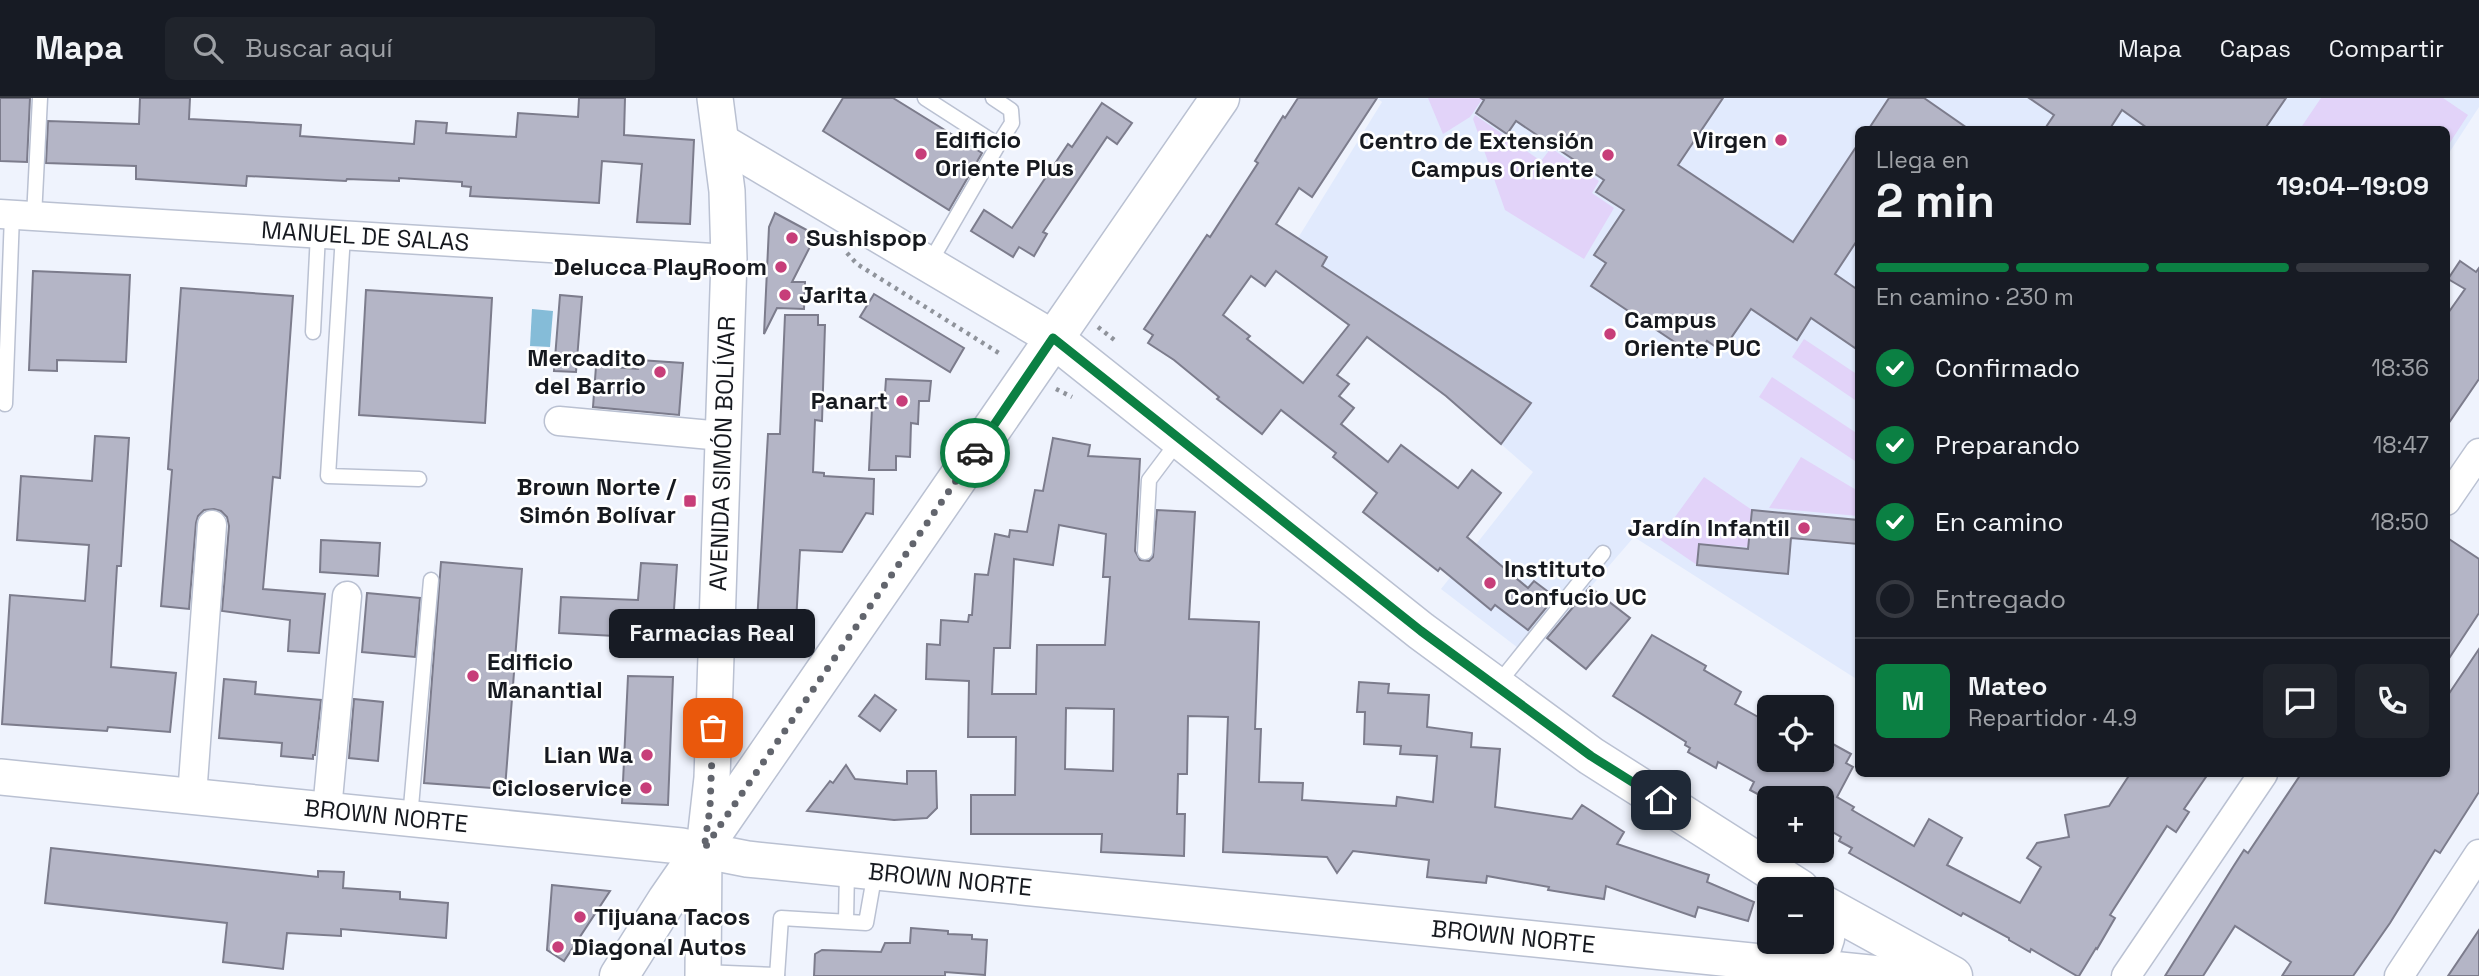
<!DOCTYPE html>
<html lang="es">
<head>
<meta charset="utf-8">
<style>
	body { margin:0; font-family:"Space Grotesk",sans-serif; background:#20242c; color:#f1f3f6; height:100vh; display:flex; flex-direction:column; font-size:26px; white-space:nowrap }
	* { box-sizing:border-box; margin:0 }
	p { font-size:23px; color:#9ea1a6 }
	.icon { flex:none; width:38px; height:38px; fill:none; stroke:currentColor; stroke-width:2; stroke-linecap:round; stroke-linejoin:round }
	.map { position:relative; flex:1; overflow:hidden }
	.drawer { position:absolute; left:1855px; top:28px; width:595px; height:651px; display:flex; flex-direction:column; background:#171b24; border-radius:10px; box-shadow:0 2px 5px #0004 }
	.drawer>* { flex:none }
	.fabs { position:absolute; left:1757px; top:597px; display:grid; gap:14px }
	.fabs a { display:grid; place-items:center; width:77px; height:77px; border-radius:10px; background:#171b24; box-shadow:0 2px 5px #0004; font-size:35px }
	.pin { position:absolute; display:grid; place-items:center; width:60px; height:60px; color:#fff; margin:-30px; border-radius:14px; box-shadow:0 4px 10px #0006 }
	.courier { position:absolute; display:grid; place-items:center; width:70px; height:70px; margin:-35px; border:5px solid #0b8043; border-radius:50%; background:#fff; color:#222; box-shadow:0 2px 9px #0007 }
	.bubble { position:absolute; height:49px; border-radius:10px; background:#171b24; box-shadow:0 2px 5px #0004; font-size:23px; font-weight:800; line-height:49px; text-align:center }
	.summary em { font-style:normal; font-weight:800 }
	.summary div { display:flex; flex-direction:column-reverse }
	.summary { display:flex; align-items:center; justify-content:space-between; height:119px; padding:0 21px }
	h1 { font-size:46px; font-weight:800; line-height:52px }
	.bar { display:grid; grid-template-columns:repeat(4,1fr); gap:10px 7px; align-content:center; height:84px; padding:0 21px }
	.bar i { height:9px; border-radius:5px; background:#363941 }
	.bar .on { background:#0b8043 }
	.bar p { grid-column:span 4 }
	.line { display:flex; align-items:center; gap:18px; padding:0 21px; border-top:2px solid #363941 }
	.line div { flex:1 }
	.round { display:grid; place-items:center; flex:none; width:74px; height:74px; border-radius:10px; background:#20242c }
	ol { padding:0 21px; list-style:none }
	li { display:flex; align-items:center; gap:21px; height:77px }
	li p { margin-inline-start:auto }
	li .icon { padding:7px; border-radius:50%; background:#0b8043; color:#fff; stroke-width:4 }
	li:last-child { color:#9ea1a6 }
	li i { width:38px; height:38px; border:4px solid #363941; border-radius:50% }
	header { display:flex; align-items:center; gap:42px; box-sizing:border-box; height:98px; padding:0 35px; background:#171b24; border-bottom:2px solid #363941 }
	header strong { font-size:33px }
	nav { display:flex; gap:38px; margin-inline-start:auto; font-size:24px }
	.search { width:490px; height:63px; background:#20242c; display:flex; align-items:center; gap:18px; box-sizing:border-box; padding:0 24px; border-radius:10px; color:#9ea1a6; font-size:26px }
	.map>svg:first-child { display:block }
</style>
</head>
<body>
<header>
<strong>Mapa</strong>
<div class="search"><svg class="icon" aria-label="search" viewBox="0 0 24 24"><circle cx="10" cy="10" r="6"/><path d="M15 15l6 6"/></svg>Buscar aquí</div>
<nav><a>Mapa</a><a>Capas</a><a>Compartir</a></nav>
</header>
<div class="map">
<svg width="2479" height="878" viewBox="0 0 2479 878">
	<rect width="100%" height="100%" fill="#eff3fd"/>
	<polygon fill="#e1eafd" points="1377,0 2479,0 2479,9 2447,58 2446,32 1858,32 1858,582 1634,439 1530,559 1441,491 1533,374 1446,298 1277,174 1382,4"/>
	<g fill="#e2d3f9">
		<polygon points="1428,0 1483,0 1470,19 1443,36"/>
		<polygon points="2321,0 2443,0 2468,17 2447,49 2446,32 2300,31"/>
		<polygon points="1475,17 1541,63 1551,50 1599,83 1592,95 1614,110 1584,161 1505,112 1473,21"/>
		<polygon points="1804,241 1858,277 1858,304 1792,259"/>
		<polygon points="1772,279 1858,336 1858,365 1759,299"/>
		<polygon points="1801,359 1858,393 1858,418 1769,410"/>
		<polygon points="1704,379 1752,412 1748,449 1699,446 1697,467 1659,441"/>
	</g>
	<polygon fill="#85bcd8" points="532,211 553,213 550,249 530,248"/>
	<g fill="#b4b5c6" stroke="#7c7c8c" stroke-width="2" fill-rule="evenodd">
		<polygon points="0,0 30,0 27,64 0,63"/>
		<polygon points="140,0 190,0 189,21 301,27 300,38 414,46 416,23 447,25 446,35 516,39 518,15 578,19 579,0 625,0 624,37 694,42 690,126 637,124 642,66 602,63 599,105 470,98 471,89 462,88 462,84 399,80 399,83 347,81 346,83 247,78 246,88 136,81 136,68 46,65 48,23 139,26"/>
		<polygon points="843,0 893,0 982,55 949,112 823,33"/>
		<path d="M1298,0H1377L1312,99L1299,90L1276,126L1327,159L1322,168L1531,305L1501,346L1446,298L1367,239L1337,277L1349,286L1339,298L1354,310L1341,326L1388,364L1401,347L1458,390L1472,372L1501,395L1467,439L1528,490L1534,483L1555,499L1528,532L1495,507L1491,512L1440,470L1438,473L1363,414L1377,395L1333,359L1336,355L1281,312L1262,336L1217,301L1219,299L1174,262L1148,245L1153,237L1144,231L1207,137L1210,139L1258,65L1255,63L1283,18L1285,20ZM1276,173L1349,227L1303,285L1247,241L1250,238L1223,217L1251,178L1265,188Z"/>
		<polygon points="1481,0 1723,0 1678,67 1793,144 1858,46 1858,141 1835,176 1858,192 1858,252 1811,220 1797,242 1751,211 1722,253 1707,243 1697,259 1591,188 1606,165 1594,157 1624,112 1596,94 1604,82 1516,23 1507,36 1476,15 1484,2"/>
		<polygon points="1889,0 1924,0 1970,32 1868,32"/>
		<polygon points="2029,0 2286,0 2264,32 2150,32 2122,12 2109,32 2044,32 2054,17"/>
		<polygon points="1102,5 1132,25 1117,46 1107,39 1043,134 1047,136 1034,158 1019,149 1013,159 971,133 984,112 1012,130 1068,46 1072,49"/>
		<polygon points="775,115 816,137 792,184 805,184 804,211 777,210 764,236 769,129"/>
		<polygon points="2460,163 2476,174 2479,170 2479,281 2446,329 2446,218 2465,191 2448,181"/>
		<polygon points="33,173 130,177 126,264 57,262 57,273 29,272"/>
		<polygon points="181,190 293,198 280,380 273,379 263,491 325,496 319,555 288,553 290,522 222,513 229,428 227,419 221,413 214,411 204,412 198,418 196,425 189,511 161,508 172,372 168,371"/>
		<polygon points="366,192 492,200 485,325 359,317"/>
		<polygon points="874,196 964,250 950,274 860,219"/>
		<polygon points="560,197 582,199 576,274 554,273"/>
		<polygon points="785,217 818,217 818,227 825,227 822,323 815,322 813,374 824,375 824,378 874,381 873,416 866,415 842,454 800,452 796,525 782,546 757,545 757,525 768,336 780,336"/>
		<polygon points="639,262 683,265 679,317 593,309 596,268 638,271"/>
		<polygon points="886,281 931,283 929,303 919,303 918,326 911,325 910,359 896,358 896,372 869,372 872,310 884,310"/>
		<polygon points="95,338 129,340 121,468 117,468 111,569 176,575 170,634 108,629 107,633 2,626 10,497 85,503 89,447 17,442 21,378 92,383"/>
		<path d="M1053,340L1090,347L1088,358L1140,361L1135,453L1140,462L1149,463L1153,459L1157,412L1195,414L1189,521L1259,524L1255,631H1261L1259,684L1303,685L1302,702L1396,708L1397,699L1433,704L1437,658L1400,656L1401,648L1364,646L1365,614H1357L1359,584L1389,586L1388,595L1429,597L1427,629L1472,635L1471,649L1500,651L1495,709L1572,721L1582,707L1624,734L1617,746L1709,777L1707,784L1754,804L1748,823L1698,809L1695,819L1606,788L1604,801L1548,792L1549,789L1487,778L1486,785L1427,779L1429,762L1353,753L1337,775L1327,759L1223,754L1228,619L1188,618L1187,676H1178L1177,716H1185L1184,758L1101,754L1102,736H971V697H1015L1016,639H968L969,583L926,581L927,546L940,547L941,522L968,524L969,517H972L975,476L988,477L995,436L1009,439L1010,432L1027,434L1035,392L1043,393ZM1059,427L1106,436L1103,479H1110L1105,547H1037L1036,596H992L994,550H1010L1014,461L1053,467ZM1066,610L1114,611L1113,673L1065,671Z"/>
		<polygon points="1752,412 1858,422 1858,446 1791,440 1788,476 1697,467 1699,446 1748,451"/>
		<polygon points="2446,439 2479,461 2479,515 2446,565"/>
		<polygon points="321,442 380,445 378,478 320,474"/>
		<polygon points="441,464 522,471 505,691 424,685"/>
		<polygon points="641,465 677,467 672,541 559,535 561,499 638,502"/>
		<polygon points="1590,489 1630,520 1586,571 1547,540"/>
		<polygon points="367,495 420,500 415,559 362,554"/>
		<polygon points="1652,537 1706,568 1704,572 1741,594 1735,606 1769,625 1769,662 1822,662 1822,640 1851,656 1846,665 1853,669 1837,699 1854,709 1852,712 1914,748 1929,721 1962,740 1947,767 2020,805 2041,769 2027,760 2037,745 2069,739 2065,717 2109,708 2130,676 2208,676 2184,711 2189,714 2176,734 2167,728 2110,817 2115,820 2097,851 2096,850 2079,878 2077,878 2031,851 2030,854 2009,842 2009,840 1963,815 1961,818 1849,755 1852,750 1839,743 1841,739 1822,728 1822,700 1765,700 1750,692 1754,684 1718,664 1716,670 1688,654 1690,650 1685,647 1686,644 1613,598"/>
		<polygon points="2479,551 2479,694 2440,755 2435,752 2390,825 2353,878 2282,878 2291,864 2235,828 2203,878 2165,878 2233,769 2244,752 2248,755 2301,676 2446,676 2446,600"/>
		<polygon points="628,578 673,579 668,707 622,705"/>
		<polygon points="224,581 256,584 255,596 321,602 315,657 313,657 313,661 281,658 282,645 219,640"/>
		<polygon points="875,597 896,612 880,633 859,618"/>
		<polygon points="354,601 383,604 378,663 349,660"/>
		<polygon points="846,667 855,681 907,686 907,673 936,673 937,710 927,720 894,722 807,713 830,683 833,685"/>
		<polygon points="51,750 318,779 318,773 344,774 343,790 400,794 400,801 448,805 446,840 341,831 341,838 287,835 283,871 223,864 227,825 45,805"/>
		<polygon points="552,787 610,793 564,863 547,852"/>
		<polygon points="911,830 948,833 948,836 972,837 972,841 987,842 985,877 945,874 945,878 814,878 815,856 822,852 881,854 885,845 910,845"/>
		<polygon points="2479,832 2479,878 2448,878"/>
	</g>
	<g fill="none" stroke-linecap="round" stroke-linejoin="round">
		<g stroke="#bac1d2" stroke-width="17">
			<g id="service">
				<polyline points="925,0 998,47 929,166"/>
				<polyline points="993,0 1011,12 1012,25 998,47"/>
				<polyline points="34,119 40,0"/>
				<polyline points="343,137 328,378 419,381"/>
				<polyline points="313,234 318,136"/>
				<polyline points="5,306 12,117"/>
				<polyline points="1145,454 1149,382 1179,342"/>
				<polyline points="1497,587 1603,455"/>
				<polyline points="410,720 431,482"/>
				<polyline points="846,823 847,772"/>
				<polyline points="703,874 777,877"/>
				<polyline points="777,878 781,820 866,825 875,774"/>
			</g>
		</g>
		<g stroke="#bac1d2" stroke-width="31">
			<g id="minor">
				<path id="s1" d="M0,116L729,161"/>
				<polyline points="559,323 722,338"/>
				<polyline points="2446,403 2479,355"/>
				<polyline points="192,698 212,427"/>
				<polyline points="327,712 347,498"/>
				<polyline points="2126,878 2263,676"/>
				<polyline points="2399,878 2479,756"/>
			</g>
		</g>
		<g stroke="#bac1d2" stroke-width="38">
			<g id="tertiary">
				<polyline points="722,44 1053,240"/>
				<path id="s2" d="M0,679L681,748L747,761L1899,878"/>
				<path id="s3" d="M703,878L704,751L712,680L729,161L727,93L715,0"/>
			</g>
		</g>
		<g stroke="#bac1d2" stroke-width="41">
			<g id="secondary">
				<polyline points="1053,240 1421,533 1591,658 1800,791"/>
				<polyline points="1822,806 1953,878"/>
				<path d="M1807,868C1826,851 1831,831 1822,807"/>
				<polyline points="619,878 667,802 1220,0"/>
			</g>
		</g>
		<g stroke="#8f939b" stroke-width="4.5" stroke-dasharray="3.5 5" stroke-linecap="butt">
			<polyline points="847,155 857,166 1002,257"/>
			<polyline points="1098,229 1117,244"/>
			<polyline points="1056,291 1072,299"/>
		</g>
		<use href="#service" stroke="#fff" stroke-width="14"/>
		<use href="#minor" stroke="#fff" stroke-width="28"/>
		<use href="#tertiary" stroke="#fff" stroke-width="35"/>
		<use href="#secondary" stroke="#fff" stroke-width="38"/>
	</g>
	<g fill="none" stroke-linecap="round" stroke-linejoin="round">
		<polyline stroke="#62656d" stroke-width="7" stroke-dasharray="0 12.6" points="713,630 710,710 704,751 975,355"/>
		<polyline stroke="#0b8043" stroke-width="9" points="975,355 1053,240 1421,533 1591,658 1661,702"/>
	</g>
	<g fill="#c73e79" stroke="#fff" stroke-width="2.5">
		<circle cx="1781" cy="42" r="7"/>
		<circle cx="921" cy="56" r="7"/>
		<circle cx="1608" cy="57" r="7"/>
		<circle cx="792" cy="140" r="7"/>
		<circle cx="781" cy="169" r="7"/>
		<circle cx="785" cy="197" r="7"/>
		<circle cx="1610" cy="236" r="7"/>
		<circle cx="660" cy="274" r="7"/>
		<circle cx="902" cy="303" r="7"/>
		<rect x="683" y="396" width="14" height="14" rx="3.5"/>
		<circle cx="1804" cy="430" r="7"/>
		<circle cx="1490" cy="485" r="7"/>
		<circle cx="473" cy="578" r="7"/>
		<circle cx="647" cy="657" r="7"/>
		<circle cx="646" cy="690" r="7"/>
		<circle cx="580" cy="819" r="7"/>
		<circle cx="558" cy="849" r="7"/>
	</g>
	<g text-anchor="middle" stroke-width="5" stroke-linejoin="round" paint-order="stroke">
		<g font-size="24" font-weight="bold" fill="#16191f" stroke="#fff" text-anchor="end">
			<text x="935" y="50" text-anchor="start">Edificio<tspan x="935" dy="28">Oriente Plus</tspan></text>
			<text x="1767" y="50">Virgen</text>
			<text x="1594" y="51">Centro de Extensión<tspan x="1594" dy="28">Campus Oriente</tspan></text>
			<text x="806" y="148" text-anchor="start">Sushispop</text>
			<text x="767" y="177">Delucca PlayRoom</text>
			<text x="799" y="205" text-anchor="start">Jarita</text>
			<text x="1624" y="230" text-anchor="start">Campus<tspan x="1624" dy="28">Oriente PUC</tspan></text>
			<text x="646" y="268">Mercadito<tspan x="646" dy="28">del Barrio</tspan></text>
			<text x="888" y="311">Panart</text>
			<text x="676" y="397">Brown Norte /<tspan x="676" dy="28">Simón Bolívar</tspan></text>
			<text x="1790" y="438">Jardín Infantil</text>
			<text x="1504" y="479" text-anchor="start">Instituto<tspan x="1504" dy="28">Confucio UC</tspan></text>
			<text x="487" y="572" text-anchor="start">Edificio<tspan x="487" dy="28">Manantial</tspan></text>
			<text x="633" y="665">Lian Wa</text>
			<text x="632" y="698">Cicloservice</text>
			<text x="594" y="827" text-anchor="start">Tijuana Tacos</text>
			<text x="572" y="857" text-anchor="start">Diagonal Autos</text>
		</g>
		<g font-size="24" fill="#16191f" stroke="#fff">
			<text dy="8" stroke="none"><textPath href="#s1" startOffset="366">MANUEL DE SALAS</textPath></text>
			<text dy="8" stroke="none"><textPath href="#s3" startOffset="523">AVENIDA SIMÓN BOLÍVAR</textPath></text>
			<text dy="8" stroke="none"><textPath href="#s2" startOffset="388">BROWN NORTE</textPath></text>
			<text dy="8" stroke="none"><textPath href="#s2" startOffset="956">BROWN NORTE</textPath></text>
			<text dy="8" stroke="none"><textPath href="#s2" startOffset="1522">BROWN NORTE</textPath></text>
		</g>
	</g>
</svg>
<div class="fabs">
<a><svg class="icon" aria-label="locate" viewBox="0 0 24 24"><circle cx="12" cy="12" r="6"/><path d="M12 2v4M12 18v4M2 12h4M18 12h4"/></svg></a>
<a>+</a>
<a>−</a>
</div>
<div class="pin" style="left:713px;top:630px;background:#ea580c"><svg class="icon" aria-label="bag" viewBox="0 0 24 24"><path d="M5 8h14l-1 12H6zM9 8a3 3 0 0 1 6 0"/></svg></div>
<div class="pin" style="left:1661px;top:702px;background:#1f2937"><svg class="icon" aria-label="home" viewBox="0 0 24 24"><path d="M3 11l9-7 9 7M6 9v11h12V9"/></svg></div>
<div class="courier" style="left:975px;top:355px"><svg class="icon" aria-label="car" viewBox="0 0 24 24"><path d="M5 17H2v-5l4-1 3-4h7l3 4 3 1v5h-3M9 17h6M6 11h13"/><circle cx="7" cy="17" r="2"/><circle cx="17" cy="17" r="2"/></svg></div>
<div class="bubble" style="left:609px;top:511px;width:206px">Farmacias Real</div>
<section class="drawer">
<div class="summary"><div><h1>2 min</h1><p>Llega en</p></div><em>19:04–19:09</em></div>
<div class="bar"><i class="on"></i><i class="on"></i><i class="on"></i><i></i><p>En camino · 230 m</p></div>
<ol>
<li><svg class="icon" aria-label="check" viewBox="0 0 24 24"><path d="M5 12l5 5 9-10"/></svg>Confirmado<p>18:36</p></li>
<li><svg class="icon" aria-label="check" viewBox="0 0 24 24"><path d="M5 12l5 5 9-10"/></svg>Preparando<p>18:47</p></li>
<li><svg class="icon" aria-label="check" viewBox="0 0 24 24"><path d="M5 12l5 5 9-10"/></svg>En camino<p>18:50</p></li>
<li><i></i>Entregado</li>
</ol>
<div class="line" style="height:126px"><b class="round" style="background:#0b8043;color:#fff">M</b><div><b>Mateo</b><p>Repartidor · 4.9</p></div><a class="round"><svg class="icon" aria-label="chat" viewBox="0 0 24 24"><path d="M4 5h16v11H9l-5 4z"/></svg></a><a class="round"><svg class="icon" aria-label="phone" viewBox="0 0 24 24"><path d="M5 4h4l2 5-3 2q2 4 5 5l2-3 5 2v4C11 20 4 13 5 4z"/></svg></a></div>
</section>
</div>
</body>
</html>
